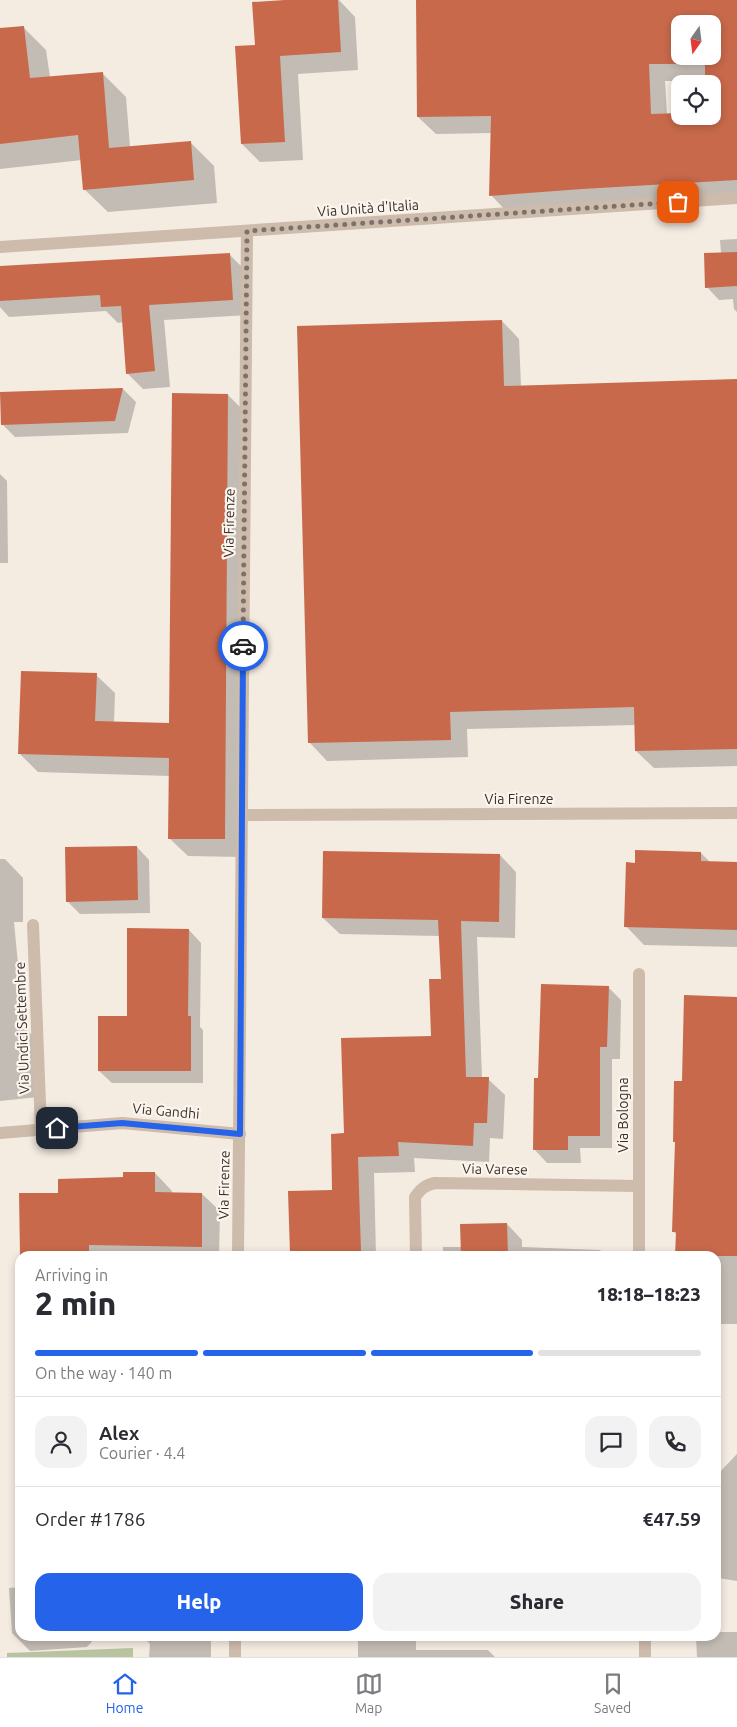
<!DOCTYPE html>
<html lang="en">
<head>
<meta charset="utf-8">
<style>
	body { margin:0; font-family:Ubuntu,sans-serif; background:#f2f2f3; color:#2b2b33; height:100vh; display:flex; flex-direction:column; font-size:19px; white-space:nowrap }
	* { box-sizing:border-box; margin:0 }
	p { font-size:16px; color:#7c7c81 }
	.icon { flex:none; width:28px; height:28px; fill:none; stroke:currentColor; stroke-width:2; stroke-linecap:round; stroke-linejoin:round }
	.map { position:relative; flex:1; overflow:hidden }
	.details { position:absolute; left:15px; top:1251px; width:706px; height:390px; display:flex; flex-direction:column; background:#fff; border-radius:15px; box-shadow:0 2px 8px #0003 }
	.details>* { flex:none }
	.needle { width:32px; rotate:194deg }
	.tools { position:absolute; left:671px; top:15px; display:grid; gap:10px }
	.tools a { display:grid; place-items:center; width:50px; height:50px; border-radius:10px; background:#fff; box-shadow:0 2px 8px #0003; font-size:25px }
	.pin { position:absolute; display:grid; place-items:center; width:42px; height:42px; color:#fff; margin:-21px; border-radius:10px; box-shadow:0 2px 8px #0006 }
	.courier { position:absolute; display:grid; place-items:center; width:50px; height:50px; margin:-25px; border:4px solid #2563eb; border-radius:50%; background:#fff; color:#222; box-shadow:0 1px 6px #0007 }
	.head em { font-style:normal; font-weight:800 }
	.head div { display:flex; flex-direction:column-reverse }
	.head { display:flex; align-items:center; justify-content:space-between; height:85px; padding:0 20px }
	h1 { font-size:32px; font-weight:800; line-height:38px }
	.bar { display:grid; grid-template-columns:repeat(4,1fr); gap:8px 5px; align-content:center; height:60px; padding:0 20px }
	.bar i { height:6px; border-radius:4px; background:#e1e1e2 }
	.bar .active { background:#2563eb }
	.bar p { grid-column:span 4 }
	.line { display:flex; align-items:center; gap:12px; padding:0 20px; border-top:1px solid #e1e1e2 }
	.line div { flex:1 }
	.round { display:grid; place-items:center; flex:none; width:52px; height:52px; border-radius:15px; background:#f2f2f3 }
	.cta { display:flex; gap:10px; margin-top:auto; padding:10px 20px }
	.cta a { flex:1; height:58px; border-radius:15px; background:#2563eb; color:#fff; font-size:20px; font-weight:800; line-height:58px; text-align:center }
	.cta a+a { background:#f2f2f3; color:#2b2b33 }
	.menu { display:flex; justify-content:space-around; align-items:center; height:70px; border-top:1px solid #e1e1e2; background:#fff; font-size:14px; color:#7c7c81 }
	.menu a { display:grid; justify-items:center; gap:2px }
	.menu .active { color:#2563eb }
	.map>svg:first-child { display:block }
</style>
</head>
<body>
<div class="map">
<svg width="737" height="1657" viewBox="0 0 737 1657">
	<rect width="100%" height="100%" fill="#f4ebe1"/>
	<polygon fill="#b8c4a0" points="133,1648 133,1657 7,1657 7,1653"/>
	<g fill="#0003" fill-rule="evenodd">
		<polygon points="306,0 339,0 355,17 358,70 298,74 303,160 260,162 242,144 256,46"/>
		<path d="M417,0H737V198L508,213L491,195L492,133L436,134L418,117ZM680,24H712V56H680ZM665,81H707L712,84V116L667,115Z"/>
		<polygon points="23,27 46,50 50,77 102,73 126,97 130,147 190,142 214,166 217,203 108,212 84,189 82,160 0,169 0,30"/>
		<polygon points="737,239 737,312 734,309 733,299 719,300 707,287 721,253 720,240"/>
		<polygon points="230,255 245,270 248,315 164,320 170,387 143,389 127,373 123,322 118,323 106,311 9,317 0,307 0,267"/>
		<polygon points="502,321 519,339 521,386 737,381 737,766 654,768 636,751 636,725 467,729 468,757 327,761 310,743"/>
		<polygon points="123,389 136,402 128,433 15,437 2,424 1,393"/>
		<polygon points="228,395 246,413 243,857 188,856 169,838 170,776 38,772 20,754 96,675 115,693 114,723 170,725"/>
		<polygon points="0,474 7,481 8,563 0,563"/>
		<polygon points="137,847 149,860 150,913 80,914 67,901"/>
		<polygon points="701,853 710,862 737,863 737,947 644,945 626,926 636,864"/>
		<polygon points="500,855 516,872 515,938 477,937 482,1078 488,1079 505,1095 503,1139 490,1138 489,1162 414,1158 415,1172 374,1173 376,1256 294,1256 291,1254 333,1191 346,1134 432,1037 442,980 440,936 340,934 323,918"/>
		<polygon points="0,859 5,859 23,878 23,922 14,922 24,1027 32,1035 38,1097 0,1101"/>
		<polygon points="189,930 201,943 200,1027 203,1030 203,1083 112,1083 99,1071 128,1017"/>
		<polygon points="608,987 621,1000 620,1059 612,1059 612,1148 580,1148 581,1163 547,1163 535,1150 540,1079"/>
		<polygon points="737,998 737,1324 716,1324 716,1256 676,1256 677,1235 673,1231 676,1143 674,1141 683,1082"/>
		<polygon points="155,1173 172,1191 172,1193 202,1194 220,1211 219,1256 21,1256 20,1195 59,1194 124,1178"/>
		<polygon points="507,1224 522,1240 522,1247 600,1250 607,1256 443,1256 443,1247 462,1247"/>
		<polygon points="737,1454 737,1581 718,1578 716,1576 716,1476"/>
		<polygon points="20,1587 20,1636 97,1636 87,1647 30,1651 12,1633 9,1588"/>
		<polygon points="716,1632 737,1632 737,1657 697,1657 696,1636 716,1636"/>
		<polygon points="142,1636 211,1636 211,1657 149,1657 150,1644"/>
		<polygon points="297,1636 345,1636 345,1637"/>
		<polygon points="358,1636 416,1636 416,1650 488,1650 495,1657 358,1657"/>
	</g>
	<g fill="#c8694b" fill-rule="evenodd">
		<polygon points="285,0 338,0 341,52 280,56 285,142 241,144 235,46 255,45 252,2"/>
		<path d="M416,0H737V180L582,189L489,196L491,116L417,117ZM680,24H712V56H680ZM649,64H705V84H712V116H680V113L651,114Z"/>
		<polygon points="24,26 30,78 103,72 109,148 191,141 194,180 83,190 78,135 0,144 0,28"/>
		<polygon points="737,252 737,286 705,288 704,253"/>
		<polygon points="230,253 233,300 149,305 155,371 126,374 121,306 101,307 100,295 0,301 0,266"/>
		<polygon points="502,320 504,386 737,379 737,749 635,751 634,707 450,712 451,740 308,743 297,326"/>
		<polygon points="123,388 115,421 1,425 0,392"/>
		<polygon points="172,393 228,394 225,839 168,839 169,758 18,754 21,671 97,673 95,721 169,723"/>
		<polygon points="137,846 138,900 66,902 65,847"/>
		<polygon points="635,850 701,852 701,861 737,862 737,930 624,927 626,862 635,863"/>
		<polygon points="323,851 500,854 499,922 461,921 466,1077 489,1077 487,1123 474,1123 473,1146 398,1142 399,1156 358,1157 361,1252 290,1254 288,1191 332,1190 331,1134 344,1133 341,1038 431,1036 429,979 441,979 438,920 322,918"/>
		<polygon points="127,928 189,929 188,1016 191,1016 191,1071 98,1071 98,1016 127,1016"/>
		<polygon points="541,984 609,986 607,1047 600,1047 600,1136 568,1136 568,1150 533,1150 534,1078 538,1078"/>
		<polygon points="684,995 737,997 737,1256 675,1256 676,1232 672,1232 675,1142 673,1142 674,1081 682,1081"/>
		<polygon points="123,1172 155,1172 155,1192 202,1193 202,1247 89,1245 89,1256 20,1256 19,1193 58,1193 58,1179 123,1177"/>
		<polygon points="507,1223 508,1256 461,1256 460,1224"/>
	</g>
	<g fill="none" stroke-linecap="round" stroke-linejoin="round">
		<g stroke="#cdbbac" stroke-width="12">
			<polyline points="241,815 737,813"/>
			<polyline points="33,925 41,1129"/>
			<polyline points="639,974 639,1256"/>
			<polyline points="0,1133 122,1123 240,1134"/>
			<polyline points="238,1256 247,231"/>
			<path d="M416,1256L415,1197C421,1189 425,1185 435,1183L638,1186"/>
			<polyline points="645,1636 645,1657"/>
			<polyline points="235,1657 235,1636"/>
		</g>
		<polyline stroke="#cdbbac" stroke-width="12" points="0,247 737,198"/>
	</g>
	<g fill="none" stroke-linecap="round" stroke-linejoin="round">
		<polyline stroke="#7c716b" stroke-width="5" stroke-dasharray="0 9" points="243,646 247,231 678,202"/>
		<polyline stroke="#2563eb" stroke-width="6" points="57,1128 122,1123 240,1134 243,646"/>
	</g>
	<g text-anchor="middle" stroke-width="4.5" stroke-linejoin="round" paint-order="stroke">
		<g font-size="14" fill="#3b302b" stroke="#fbf5ee">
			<text transform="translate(368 208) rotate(-4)" y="5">Via Unità d'Italia</text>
			<text transform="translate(229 523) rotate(-89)" y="5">Via Firenze</text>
			<text x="519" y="804">Via Firenze</text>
			<text transform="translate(22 1028) rotate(-92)" y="5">Via Undici Settembre</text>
			<text transform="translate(166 1111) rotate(5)" y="5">Via Gandhi</text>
			<text transform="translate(623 1115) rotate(-90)" y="5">Via Bologna</text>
			<text transform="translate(495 1169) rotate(1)" y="5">Via Varese</text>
			<text transform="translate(224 1185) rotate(-89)" y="5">Via Firenze</text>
		</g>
	</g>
</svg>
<div class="tools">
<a><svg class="needle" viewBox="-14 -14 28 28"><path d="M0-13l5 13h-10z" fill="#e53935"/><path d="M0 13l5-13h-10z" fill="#7c7c81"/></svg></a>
<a><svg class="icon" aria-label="locate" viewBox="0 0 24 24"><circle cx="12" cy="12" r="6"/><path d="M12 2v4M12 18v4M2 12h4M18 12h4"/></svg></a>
</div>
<div class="pin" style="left:678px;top:202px;background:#ea580c"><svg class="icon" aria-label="bag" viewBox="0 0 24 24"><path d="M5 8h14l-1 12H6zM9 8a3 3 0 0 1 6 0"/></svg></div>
<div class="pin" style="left:57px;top:1128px;background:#1f2937"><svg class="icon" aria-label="home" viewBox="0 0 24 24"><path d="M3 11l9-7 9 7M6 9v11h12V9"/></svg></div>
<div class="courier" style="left:243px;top:646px"><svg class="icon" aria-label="car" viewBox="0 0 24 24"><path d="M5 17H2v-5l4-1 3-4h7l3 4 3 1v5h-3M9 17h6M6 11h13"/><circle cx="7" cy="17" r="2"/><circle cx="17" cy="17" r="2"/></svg></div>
<section class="details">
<div class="head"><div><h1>2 min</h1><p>Arriving in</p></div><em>18:18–18:23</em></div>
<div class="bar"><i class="active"></i><i class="active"></i><i class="active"></i><i></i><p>On the way · 140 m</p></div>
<div class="line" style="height:90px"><a class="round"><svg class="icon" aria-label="person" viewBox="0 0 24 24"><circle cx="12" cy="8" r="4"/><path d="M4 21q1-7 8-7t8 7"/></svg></a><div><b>Alex</b><p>Courier · 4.4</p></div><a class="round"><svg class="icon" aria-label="chat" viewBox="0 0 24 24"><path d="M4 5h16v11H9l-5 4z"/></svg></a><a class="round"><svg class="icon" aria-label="phone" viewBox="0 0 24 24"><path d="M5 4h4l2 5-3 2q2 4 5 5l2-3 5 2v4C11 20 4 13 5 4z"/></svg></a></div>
<div class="line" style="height:65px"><div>Order #1786</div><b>€47.59</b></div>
<div class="cta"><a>Help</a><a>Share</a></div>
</section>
</div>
<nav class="menu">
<a class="active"><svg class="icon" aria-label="home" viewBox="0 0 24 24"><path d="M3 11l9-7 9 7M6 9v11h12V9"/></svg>Home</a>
<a><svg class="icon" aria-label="map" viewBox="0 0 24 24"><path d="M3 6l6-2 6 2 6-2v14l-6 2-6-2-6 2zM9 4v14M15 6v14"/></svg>Map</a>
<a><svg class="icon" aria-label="saved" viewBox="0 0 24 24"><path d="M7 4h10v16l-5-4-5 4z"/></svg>Saved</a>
</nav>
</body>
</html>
